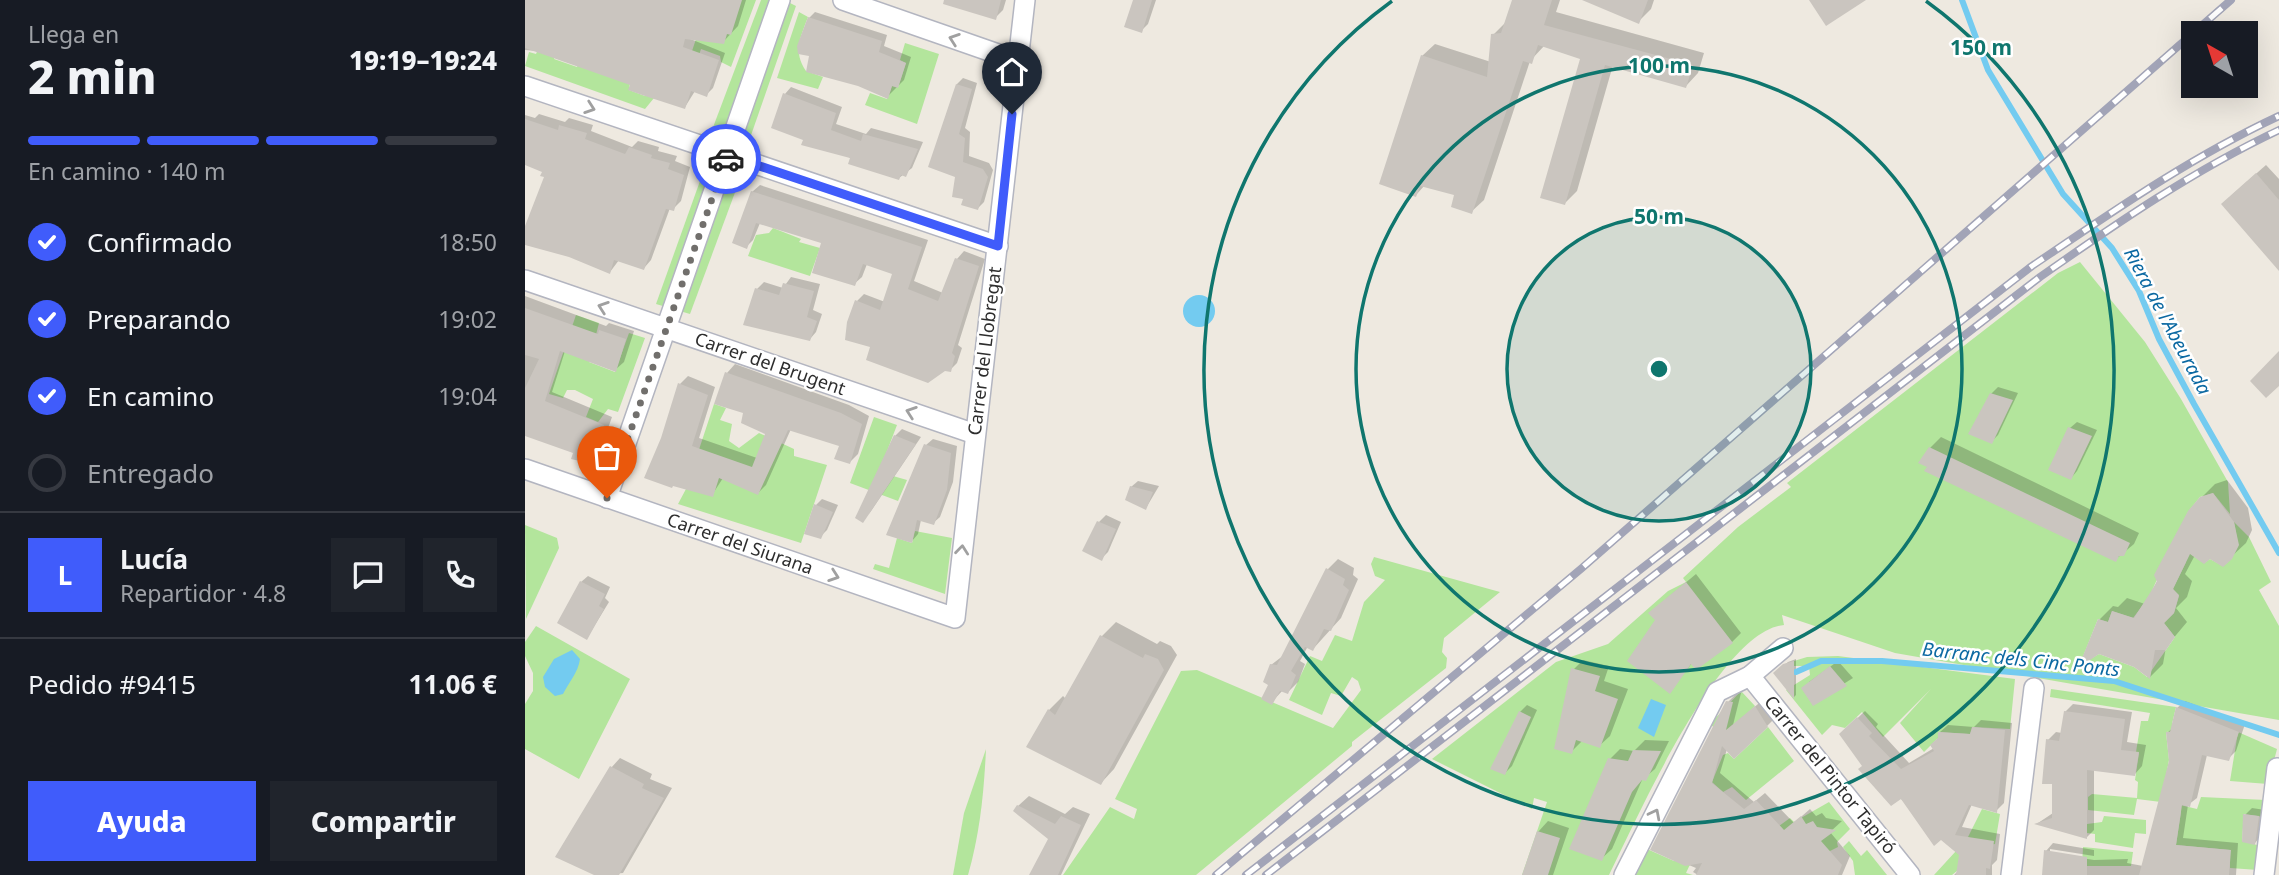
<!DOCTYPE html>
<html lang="es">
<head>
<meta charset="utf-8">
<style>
	body { margin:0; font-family:"Noto Sans",sans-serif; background:#20242c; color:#f1f3f6; height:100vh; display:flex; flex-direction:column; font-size:26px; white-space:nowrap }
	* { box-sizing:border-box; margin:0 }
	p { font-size:23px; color:#9ea1a6 }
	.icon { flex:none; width:38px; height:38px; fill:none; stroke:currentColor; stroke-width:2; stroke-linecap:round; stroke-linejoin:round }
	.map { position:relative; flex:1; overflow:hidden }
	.side { display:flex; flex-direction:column; background:#171b24; width:525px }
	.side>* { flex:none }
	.needle { width:46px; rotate:321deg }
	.buttons { position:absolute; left:1656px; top:21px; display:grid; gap:14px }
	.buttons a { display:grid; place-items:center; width:77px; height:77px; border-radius:0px; background:#171b24; box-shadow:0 7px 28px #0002; font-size:35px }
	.pin { position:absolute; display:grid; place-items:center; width:60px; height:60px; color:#fff; margin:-72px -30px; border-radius:50% 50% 50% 0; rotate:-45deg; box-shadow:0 0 7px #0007 }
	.pin .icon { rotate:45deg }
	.courier { position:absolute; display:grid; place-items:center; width:70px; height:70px; margin:-35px; border:5px solid #405cfb; border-radius:50%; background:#fff; color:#222; box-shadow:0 2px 9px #0007 }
	.overview em { font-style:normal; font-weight:800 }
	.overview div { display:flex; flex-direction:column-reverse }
	.overview { display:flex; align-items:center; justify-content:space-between; height:119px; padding:0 28px }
	h1 { font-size:46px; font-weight:800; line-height:52px }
	.bar { display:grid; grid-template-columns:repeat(4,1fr); gap:10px 7px; align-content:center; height:84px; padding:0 28px }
	.bar i { height:9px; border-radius:5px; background:#363941 }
	.bar .current { background:#405cfb }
	.bar p { grid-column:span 4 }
	.line { display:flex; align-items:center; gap:18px; padding:0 28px; border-top:2px solid #363941 }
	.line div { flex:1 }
	.round { display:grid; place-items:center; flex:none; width:74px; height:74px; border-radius:0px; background:#20242c }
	ol { padding:0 28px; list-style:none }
	li { display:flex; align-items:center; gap:21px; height:77px }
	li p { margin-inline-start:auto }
	li .icon { padding:7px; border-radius:50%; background:#405cfb; color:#fff; stroke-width:4 }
	li:last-child { color:#9ea1a6 }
	li i { width:38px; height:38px; border:4px solid #363941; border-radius:50% }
	.primary-button { display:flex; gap:14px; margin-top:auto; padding:14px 28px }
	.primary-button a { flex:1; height:80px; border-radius:0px; background:#405cfb; color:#fff; font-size:28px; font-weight:800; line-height:80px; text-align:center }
	.primary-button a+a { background:#20242c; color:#f1f3f6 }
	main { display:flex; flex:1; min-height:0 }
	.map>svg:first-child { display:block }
</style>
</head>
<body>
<main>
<section class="side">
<div class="overview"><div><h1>2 min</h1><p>Llega en</p></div><em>19:19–19:24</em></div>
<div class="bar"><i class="current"></i><i class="current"></i><i class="current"></i><i></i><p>En camino · 140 m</p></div>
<ol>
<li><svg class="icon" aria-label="check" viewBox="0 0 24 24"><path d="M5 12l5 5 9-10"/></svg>Confirmado<p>18:50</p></li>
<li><svg class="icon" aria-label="check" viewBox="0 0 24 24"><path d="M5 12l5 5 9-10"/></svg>Preparando<p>19:02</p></li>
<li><svg class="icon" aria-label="check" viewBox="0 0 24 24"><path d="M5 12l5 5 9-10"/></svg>En camino<p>19:04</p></li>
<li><i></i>Entregado</li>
</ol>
<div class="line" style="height:126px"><b class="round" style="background:#405cfb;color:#fff">L</b><div><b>Lucía</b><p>Repartidor · 4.8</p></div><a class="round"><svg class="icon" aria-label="chat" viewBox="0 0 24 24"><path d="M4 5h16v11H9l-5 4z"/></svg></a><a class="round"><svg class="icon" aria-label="phone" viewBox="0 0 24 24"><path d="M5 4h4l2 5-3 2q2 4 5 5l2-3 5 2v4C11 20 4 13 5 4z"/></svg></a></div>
<div class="line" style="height:91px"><div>Pedido #9415</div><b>11.06 €</b></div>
<div class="primary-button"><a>Ayuda</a><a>Compartir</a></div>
</section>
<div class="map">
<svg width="1754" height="875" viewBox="0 0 1754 875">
	<rect width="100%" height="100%" fill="#eee9e0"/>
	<g fill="#b3e59c">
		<polygon points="130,0 231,0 206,67 196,62 195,56 176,49 172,61 165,57 171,39 146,29 107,69 104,90 120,96 123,93 129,98 120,109 0,66 4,52 11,54 21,31 30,53 29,59 52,67 66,23"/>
		<polygon points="236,0 259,0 271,6 224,141 187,130"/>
		<path d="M274,12L283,17C275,38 268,52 281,71L298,77L293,89L252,78Z"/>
		<polygon points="380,43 414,54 392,124 340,105 345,93 362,99 367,86 373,87 381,63 375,60"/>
		<polygon points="180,167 215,179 165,314 131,304"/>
		<polygon points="248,228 276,239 274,242 295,248 285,276 223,256 231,235 244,233"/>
		<path d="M1555,262L1620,342L1656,399L1703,482L1705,514L1688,493L1675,497L1663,512L1624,597L1608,618L1587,611L1583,622L1573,619L1557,659L1567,658L1574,654L1609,667L1622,677L1650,637L1639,623L1649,613L1654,596L1648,589L1661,562L1654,556L1660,550L1679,563L1685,559L1698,566C1715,553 1713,542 1709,522L1724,537L1746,582L1734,590L1754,626V720L1370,653L1257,615L1259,625C1194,631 1112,819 1084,875H997L1022,802L1009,798L1007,809L907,759L1031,662L1083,644L1143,591L1161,582L1158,578L1213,527L1266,487L1262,483L1533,273Z"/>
		<polygon points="51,315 74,323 64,362 90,372 104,333 120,338 93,412 83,409 73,422 61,417 68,399 50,390 42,390 38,398 24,394"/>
		<polygon points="189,404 201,408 195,420 207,424 204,441 214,448 234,433 269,449 269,456 302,465 276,543 153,504 161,489"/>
		<polygon points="349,417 372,425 354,472 382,480 373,501 325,483"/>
		<polygon points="0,525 32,538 34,548 1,619"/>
		<polygon points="390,531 427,538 420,594 348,569 350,564 364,568 372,538 387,543"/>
		<polygon points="849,557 975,592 919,638 917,652 922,658 921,668 827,742 827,746 671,875 538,875 585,807 609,819 612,809 590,799 656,671 672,670 808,728 836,690 833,681 827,677 816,696 806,693 797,715 764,700 785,656 797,661 810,635 827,641 839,602 860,580 850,576 846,564"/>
		<polygon points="11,626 105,679 54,779 0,749 0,704 8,691 8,673 0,656 0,642"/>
		<polygon points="1313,656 1490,679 1485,729 1448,727 1445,734 1414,732 1413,738 1399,752 1375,723 1406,689 1358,737 1337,712 1320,728 1307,725 1297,735 1261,690 1285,675 1284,666 1269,666 1269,661 1282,657"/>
		<polygon points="1526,689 1651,707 1647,724 1650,731 1641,732 1644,760 1636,802 1612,799 1609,815 1563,810 1563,797 1567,794 1612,798 1613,782 1610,780 1614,753 1611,752 1616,721 1623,721 1625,713 1525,697"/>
		<polygon points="1216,691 1230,706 1193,740 1195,729 1184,725"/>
		<polygon points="1243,727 1269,761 1221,800 1207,787 1198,792 1187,782 1198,755 1203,753 1209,759"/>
		<polygon points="1713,732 1752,749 1743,784 1705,781"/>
		<path d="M461,749C459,792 455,833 443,875H428L439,813Z"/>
		<polygon points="1676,797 1741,800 1739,817 1719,814 1717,841 1736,846 1733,870 1705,868 1705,850 1651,845 1656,812 1651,804 1672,809"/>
		<polygon points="1304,802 1325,829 1312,842 1313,847 1305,851 1231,843 1265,818 1269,822"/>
		<polygon points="1457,809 1475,814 1470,844 1464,845 1427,875 1409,875 1442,839"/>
		<polygon points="1579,816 1621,820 1621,834 1610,833 1608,848 1570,842 1570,834 1562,833 1562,824 1577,822"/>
		<polygon points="1324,841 1336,856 1342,850 1362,875 1330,875 1328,861 1318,847"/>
		<polygon points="1558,847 1608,852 1606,866 1557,866"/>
		<polygon points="1122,849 1149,861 1168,858 1161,873 1168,875 1109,875"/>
	</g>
	<g fill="#73cbf0">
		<circle cx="674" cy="311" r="16"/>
		<path d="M47,650L55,659C53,673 44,682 38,694L30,696L20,687L18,677L29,659Z"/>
		<polygon points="1126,699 1141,705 1129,737 1113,728"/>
	</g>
	<g fill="#0003">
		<polygon points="0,0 221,0 213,26 198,42 163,38 200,53 188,88 181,95 170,91 160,107 107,84 12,51 0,50"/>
		<polygon points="433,0 481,0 478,10 470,18"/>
		<polygon points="610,0 631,0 623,24 616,31"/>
		<polygon points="988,0 1035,0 1031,12 1179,53 1173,73 1161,86 1088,65 1052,191 1040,203 1057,58 1020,45 1005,61 959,200 946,212 931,194 900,185 891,195 897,56 910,44 966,62 968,35 981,22"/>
		<polygon points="1061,0 1129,0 1126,9 1113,22"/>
		<polygon points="290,12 362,35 359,46 386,57 379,80 362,97 286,54 284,18"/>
		<polygon points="438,78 452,83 440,128 445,132 444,156 464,163 468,170 459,202 453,208 441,198 432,175 432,84"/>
		<polygon points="266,87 317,107 311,124 341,134 346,128 398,142 387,168 374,178 280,139 260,94"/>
		<polygon points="14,114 40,122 44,118 68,125 66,131 107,147 113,141 134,147 133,151 152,156 150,161 165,167 156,201 148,209 145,208 126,260 119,268 94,260 85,272 45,256 0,243 0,230 21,176 19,171 0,164 0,115 10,118"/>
		<polygon points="1741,165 1754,179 1754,266 1708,194"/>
		<polygon points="235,185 403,240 389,281 418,293 432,259 439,251 460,259 433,345 437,348 432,363 425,370 332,301 339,294 360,302 370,273 342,264 337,277 329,284 299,242 235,223 228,240 221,247 227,192"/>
		<polygon points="266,277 295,284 288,310 297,314 291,332 285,339 232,289 239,282 258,288"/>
		<polygon points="0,296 81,326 84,323 109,331 99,362 90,370 40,351 27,392 87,417 74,454 66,462 50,452 0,435"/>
		<polygon points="210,364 324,405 344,416 333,454 325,462 316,444 266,429 241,485 233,493 198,478 187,495 138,439 155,384 163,376 190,387 174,438 232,458 242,433 220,412 202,373"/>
		<polygon points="1473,387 1493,393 1473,435 1466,442 1466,394"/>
		<polygon points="1552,422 1572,430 1552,471 1546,478 1545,428"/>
		<polygon points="377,429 396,437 344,514 370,436"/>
		<polygon points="1416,437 1614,533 1609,544 1591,559 1405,467 1405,448"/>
		<polygon points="408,439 432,446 428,482 415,517 408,523 396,520 393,534 387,541 401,445"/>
		<polygon points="1702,480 1723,508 1727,530 1721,543 1706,557 1670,555 1660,574 1667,581 1662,597 1651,608 1662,622 1641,647 1638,664 1625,677 1574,620 1588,606 1593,607 1602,598 1620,604 1676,498 1690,484"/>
		<polygon points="613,481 634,486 621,508 606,487"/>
		<polygon points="297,499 313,505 302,530 295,537 291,505"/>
		<polygon points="581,515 596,522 583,552 576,559 574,522"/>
		<polygon points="813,559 829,568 828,575 833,579 816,618 788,649 783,646 775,661 780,664 773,682 763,692 758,690 746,703 746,665 759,655 803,569"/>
		<polygon points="1171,574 1216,633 1207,642 1167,663 1145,691 1132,620 1135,604"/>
		<polygon points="63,576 85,587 80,598 84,602 62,638 56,582"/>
		<polygon points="591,622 632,644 635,641 646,646 652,655 589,769 576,783 504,747 524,710 538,696 541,699 577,636"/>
		<polygon points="1271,659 1271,695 1269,697 1250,673 1263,662"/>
		<polygon points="1058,660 1084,666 1079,681 1103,689 1085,736 1074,746 1057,741 1046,752 1047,671"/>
		<polygon points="1313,661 1328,678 1288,703 1284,682"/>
		<polygon points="1213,692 1216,693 1208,725 1239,699 1251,717 1242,726 1202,749 1195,773 1229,802 1240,793 1269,823 1285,809 1291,816 1297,813 1301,818 1317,821 1305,832 1325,856 1317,875 1173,875 1168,872 1171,868 1128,850 1204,701"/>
		<polygon points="1660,701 1720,724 1711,751 1703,759 1682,755 1672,798 1663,805 1658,838 1713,843 1711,875 1519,875 1521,851 1528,843 1569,850 1569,856 1525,849 1525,853 1569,860 1603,859 1602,863 1618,866 1646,761 1643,732 1648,728 1652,708"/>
		<polygon points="1548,704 1607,712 1602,742 1621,745 1617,766 1610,774 1569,769 1569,830 1562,837 1513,823 1528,813 1529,783 1523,740 1531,732 1537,733 1540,712"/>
		<polygon points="1002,705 1012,710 987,766 980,773 995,712"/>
		<polygon points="1340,711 1353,724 1351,727 1384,763 1409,748 1415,732 1423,725 1449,727 1456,720 1487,723 1479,803 1471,811 1447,804 1437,827 1475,834 1472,860 1467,865 1467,875 1429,875 1434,870 1436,854 1339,765 1316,734"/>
		<polygon points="1120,740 1144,741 1130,769 1117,780 1087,849 1076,859 1085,759 1095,749 1109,751"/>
		<polygon points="95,758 127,774 125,779 147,788 98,873 73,875 86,768"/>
		<polygon points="504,796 540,814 548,807 565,814 536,875 508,875 525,838 493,806"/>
		<polygon points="1727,808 1740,810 1736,836 1730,843 1720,815"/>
		<polygon points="1023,821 1044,828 1028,875 999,875 1013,832"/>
	</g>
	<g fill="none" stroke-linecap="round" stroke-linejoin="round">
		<g stroke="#73cbf0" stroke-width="6">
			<polyline points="1437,0 1463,70 1538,194 1587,248 1614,291 1634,339 1669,404 1754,553"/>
			<polyline points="1271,672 1296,661 1357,661 1589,681 1754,735"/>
		</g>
	</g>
	<g fill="#cac5bf">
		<polygon points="0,0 217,0 206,35 202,34 199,44 160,39 158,47 194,60 182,97 166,91 160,109 120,96 103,90 105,85 0,48"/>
		<polygon points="419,0 476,0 471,20 418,4"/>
		<polygon points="608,0 627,0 617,33 599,27"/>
		<polygon points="987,0 1027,0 1019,25 1168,65 1161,88 1080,65 1040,205 1015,198 1055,59 1013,45 1007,64 998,61 947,214 926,207 929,195 895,186 891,197 854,184 896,55 962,77 966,34 976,33"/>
		<polygon points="1057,0 1123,0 1114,24"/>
		<polygon points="1284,0 1341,0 1301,26"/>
		<polygon points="283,17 357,41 354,52 381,63 373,88 367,86 363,99 333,86 281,72 284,56 273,54 272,46"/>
		<polygon points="431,84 447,89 434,134 440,138 438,162 458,169 463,177 453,210 436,205 438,199 427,197 430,177 403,167"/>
		<polygon points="258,93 311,113 306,130 336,141 338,134 393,149 381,177 376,175 374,180 323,164 325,158 276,145 278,140 246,128"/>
		<polygon points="0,119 33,130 34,125 62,133 60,139 100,154 104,147 127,155 126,158 145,163 143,169 159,175 149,211 141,209 119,270 89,260 85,274 44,257 0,245 0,226 19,177 15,176 17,172 0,165"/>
		<polygon points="1731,173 1754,200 1754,271 1696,204"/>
		<polygon points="226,191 397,247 383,289 413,301 430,258 454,266 427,353 430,356 426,372 420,371 403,383 341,360 345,347 320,340 322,322 330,300 355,310 367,274 338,264 330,286 287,273 296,243 231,223 222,249 207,243"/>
		<polygon points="258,283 289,291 282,317 292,321 285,341 218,325 230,288 254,295"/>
		<polygon points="0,308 73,334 74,330 101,339 91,372 35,351 20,401 79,425 67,464 46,459 48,453 0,436 0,388 14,359 0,355"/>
		<polygon points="1754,351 1754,386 1741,398 1725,381"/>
		<polygon points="200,372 316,413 337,424 325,464 309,459 314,446 263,430 233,495 194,478 188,497 148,486 147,488 119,478 136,438 153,383 183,395 167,446 227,467 240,434 216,423 218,413 189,404"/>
		<polygon points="1465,393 1488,400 1467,444 1443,434"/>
		<polygon points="1543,427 1567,436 1546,480 1523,470"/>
		<polygon points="369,435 391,444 338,523 330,518"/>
		<polygon points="399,444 426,453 422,490 409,525 392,520 387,543 361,535"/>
		<polygon points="1404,447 1605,543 1599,556 1594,556 1591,562 1399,471 1402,467 1393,463"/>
		<polygon points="605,486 628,492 621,510 600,500"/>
		<polygon points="1688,493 1709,522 1714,545 1707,559 1698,567 1685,559 1679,564 1665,554 1648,589 1654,595 1649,613 1639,623 1650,637 1641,650 1630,650 1625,679 1609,667 1574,654 1553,668 1573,619 1583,622 1587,611 1609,618 1632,582 1629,575 1663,511 1675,497"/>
		<polygon points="289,504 308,512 296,539 279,534"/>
		<polygon points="572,521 591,529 577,561 557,551"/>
		<polygon points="801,568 820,579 818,585 824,590 806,631 799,629 788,651 780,647 766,671 771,675 763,694 755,691 747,705 736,699 743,685 738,682 745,664 752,665"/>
		<polygon points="55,581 80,594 74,606 79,609 62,640 32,623"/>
		<polygon points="1161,582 1208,643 1171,670 1166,664 1145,694 1102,661 1130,620 1123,613"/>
		<polygon points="575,635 618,658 620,654 633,659 639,670 576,785 501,747 523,709 530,715"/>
		<polygon points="1269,661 1269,699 1248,673 1258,664"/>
		<polygon points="1305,666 1322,686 1288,706 1276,688"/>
		<polygon points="1046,668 1075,676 1070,691 1093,699 1075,748 1051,740 1047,754 1029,749"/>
		<polygon points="1201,701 1208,702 1201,730 1230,706 1243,727 1209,759 1197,746 1187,783 1219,809 1231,800 1259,830 1276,816 1281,824 1288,821 1292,827 1311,830 1296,841 1317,865 1313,875 1171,875 1177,863 1160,866 1125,850"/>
		<polygon points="1651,707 1714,732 1704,761 1677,755 1665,807 1657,805 1651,845 1706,850 1704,875 1614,875 1644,761 1641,732 1645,732"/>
		<polygon points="994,711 1006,717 980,775 965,769"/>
		<polygon points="1539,711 1600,719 1596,750 1614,752 1610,776 1562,770 1562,839 1509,824 1527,818 1527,784 1517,784 1521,739 1534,741"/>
		<polygon points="1332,717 1347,733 1344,736 1376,769 1409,751 1405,745 1413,738 1413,732 1445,734 1447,727 1480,730 1472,813 1444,805 1430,835 1469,841 1465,869 1461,868 1461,875 1431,875 1434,855 1416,840 1409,846 1376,799 1366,806 1333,769 1337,766 1314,734"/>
		<polygon points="1108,750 1136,751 1121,781 1117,780 1107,792 1077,861 1044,849 1083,758 1103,761"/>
		<polygon points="85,766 119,784 117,788 139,798 94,875 69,875 30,857"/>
		<polygon points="492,805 530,824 536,816 556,825 533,875 504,875 523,839 488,811"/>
		<polygon points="1718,814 1734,816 1730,845 1717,842"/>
		<polygon points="1012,831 1035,838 1023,875 997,875"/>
		<polygon points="1519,850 1562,857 1562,875 1517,875"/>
	</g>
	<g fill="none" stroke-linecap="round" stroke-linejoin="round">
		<g stroke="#b3b5c0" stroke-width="22">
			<g id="street">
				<polyline points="318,0 493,61"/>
				<polyline points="0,86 473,246"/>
				<polyline points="0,280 450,434"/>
				<polyline points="0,469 430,618 500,0"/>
				<polyline points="82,498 255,0"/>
				<polyline points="1225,676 1385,875"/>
				<polyline points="1099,875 1192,692 1225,676 1258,648"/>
				<polyline points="1486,875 1509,688"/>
				<polyline points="1739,875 1752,768"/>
			</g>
		</g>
		<use href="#street" stroke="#fff" stroke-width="19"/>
		<g stroke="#a2a4b7" stroke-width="8">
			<g id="rail">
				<polyline points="691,875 1057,568 1706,0"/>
				<path d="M721,875L1507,266C1587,212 1666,157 1754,116"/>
				<path d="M741,875L1515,277C1592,223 1669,170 1754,130"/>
			</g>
		</g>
		<use href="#rail" stroke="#fff" stroke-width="5" stroke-dasharray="16" stroke-linecap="butt"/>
	</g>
	<defs><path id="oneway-chevron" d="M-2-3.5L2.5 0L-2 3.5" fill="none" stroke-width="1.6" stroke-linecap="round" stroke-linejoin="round" transform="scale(1.75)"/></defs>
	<g stroke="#a0a0a0">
		<use href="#oneway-chevron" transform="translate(429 39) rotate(-161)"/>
		<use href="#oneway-chevron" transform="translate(65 108) rotate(19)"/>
		<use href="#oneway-chevron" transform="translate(78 307) rotate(-161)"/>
		<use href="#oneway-chevron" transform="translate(386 412) rotate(-161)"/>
		<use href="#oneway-chevron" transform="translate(437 550) rotate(-84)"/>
		<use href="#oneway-chevron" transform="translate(309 576) rotate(19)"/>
		<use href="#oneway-chevron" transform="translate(1130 814) rotate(-63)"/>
	</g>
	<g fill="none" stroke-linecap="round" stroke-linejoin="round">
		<polyline stroke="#716f6c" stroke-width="7" stroke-dasharray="0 12.6" points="82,498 201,159"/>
		<polyline stroke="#405cfb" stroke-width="9" points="201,159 202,155 473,246 487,114"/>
	</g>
	<circle cx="1134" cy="369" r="152" fill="#0f766e" fill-opacity=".12"/>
	<g fill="none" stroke="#0f766e" stroke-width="3.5">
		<circle cx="1134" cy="369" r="152"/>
		<circle cx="1134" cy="369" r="303"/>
		<path d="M1401 1A455 455 0 1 1 867 1"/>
	</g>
	<g text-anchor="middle" stroke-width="5" stroke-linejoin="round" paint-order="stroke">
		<g font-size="18" fill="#2d2d2d" stroke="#fff">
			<text transform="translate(460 351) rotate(-83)" y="6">Carrer del Llobregat</text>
			<text transform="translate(245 364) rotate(19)" y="6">Carrer del Brugent</text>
			<text transform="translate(215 544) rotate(19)" y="6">Carrer del Siurana</text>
			<text transform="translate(1305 775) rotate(51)" y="6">Carrer del Pintor Tapiró</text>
		</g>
		<g font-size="19" font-style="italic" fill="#0c69a2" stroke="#fff">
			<text transform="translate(1643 321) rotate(62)" y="7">Riera de l'Abeurada</text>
			<text transform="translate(1496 659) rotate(6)" y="7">Barranc dels Cinc Ponts</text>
		</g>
	</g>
	<circle cx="1134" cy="369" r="10" fill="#0f766e" stroke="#fff" stroke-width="3.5"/>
	<g font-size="21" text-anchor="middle" font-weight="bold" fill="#0f766e" stroke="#fff" stroke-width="5" stroke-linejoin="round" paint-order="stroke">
		<text x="1456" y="55">150 m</text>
		<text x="1134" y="73">100 m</text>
		<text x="1134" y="224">50 m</text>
	</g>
</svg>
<div class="buttons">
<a><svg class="needle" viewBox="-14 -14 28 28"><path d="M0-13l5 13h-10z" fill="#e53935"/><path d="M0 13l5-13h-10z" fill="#9ea1a6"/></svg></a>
</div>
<div class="pin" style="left:82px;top:498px;background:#ea580c"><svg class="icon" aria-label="bag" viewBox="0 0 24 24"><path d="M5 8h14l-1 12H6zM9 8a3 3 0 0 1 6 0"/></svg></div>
<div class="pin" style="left:487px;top:114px;background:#1f2937"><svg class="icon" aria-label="home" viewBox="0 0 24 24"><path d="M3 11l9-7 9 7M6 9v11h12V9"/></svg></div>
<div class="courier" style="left:201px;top:159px"><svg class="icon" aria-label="car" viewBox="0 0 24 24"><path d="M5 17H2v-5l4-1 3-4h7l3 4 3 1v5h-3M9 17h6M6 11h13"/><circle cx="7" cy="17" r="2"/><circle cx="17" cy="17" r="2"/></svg></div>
</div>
</main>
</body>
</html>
